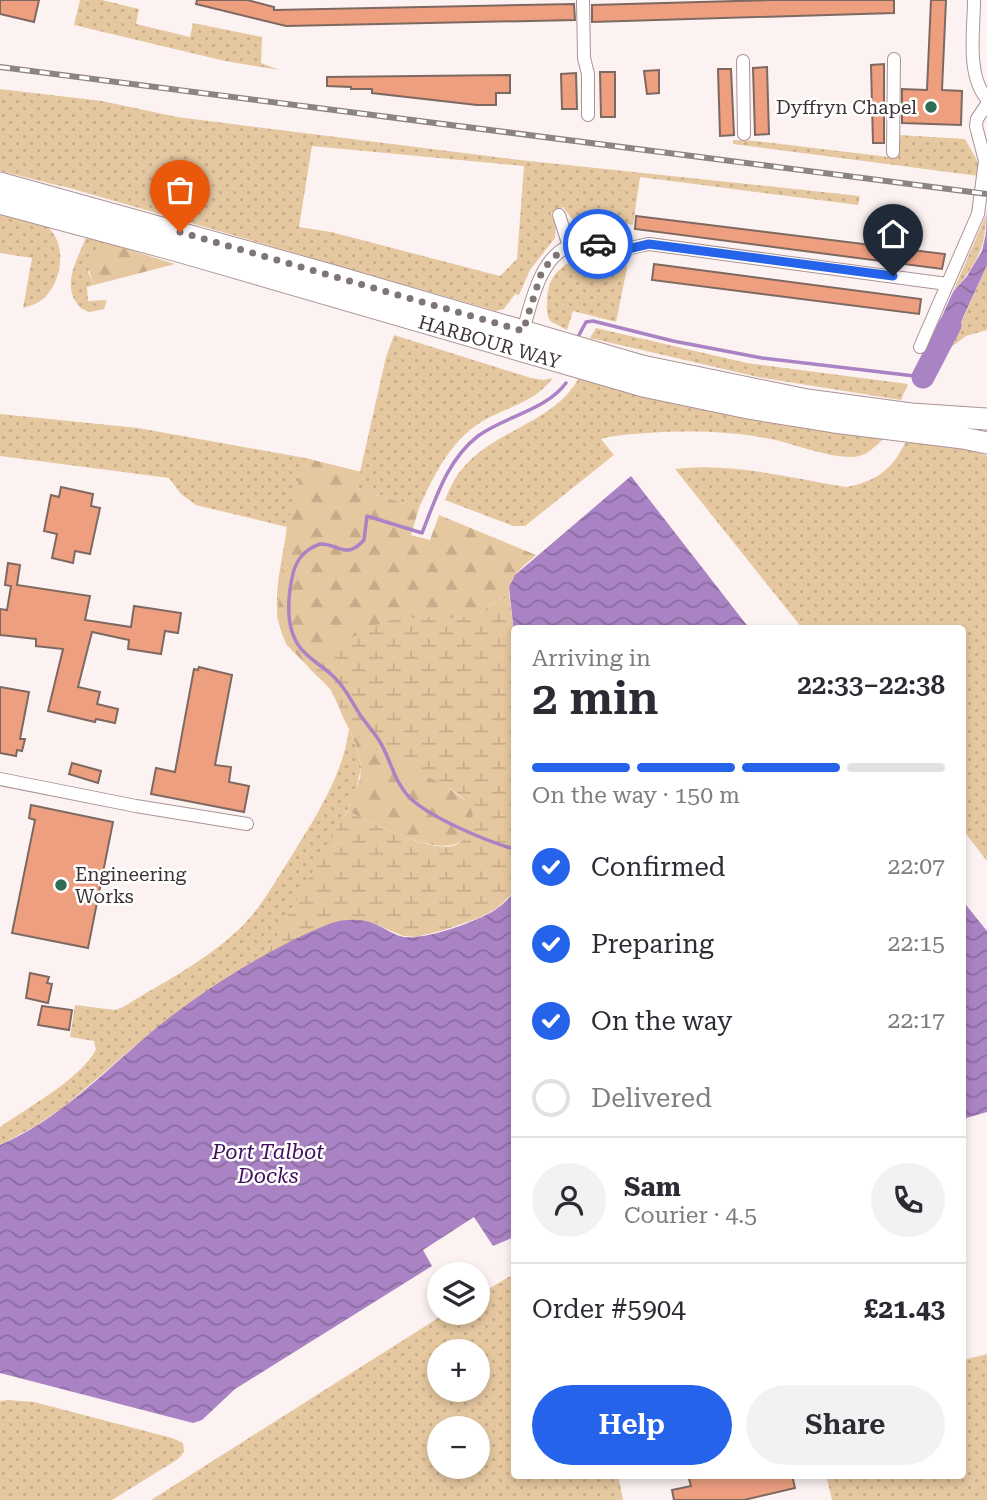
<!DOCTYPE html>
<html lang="en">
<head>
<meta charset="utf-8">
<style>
	body { margin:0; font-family:"Roboto Serif",serif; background:#f2f2f3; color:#2b2b33; height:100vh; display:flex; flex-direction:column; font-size:26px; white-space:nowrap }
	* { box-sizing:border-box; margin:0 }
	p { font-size:23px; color:#7c7c81 }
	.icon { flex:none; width:38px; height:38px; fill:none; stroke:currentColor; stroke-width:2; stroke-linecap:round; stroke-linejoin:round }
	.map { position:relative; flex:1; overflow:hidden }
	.details { position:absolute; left:511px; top:625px; width:455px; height:854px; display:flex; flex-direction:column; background:#fff; border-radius:7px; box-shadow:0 4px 10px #0003 }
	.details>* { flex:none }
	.tools { position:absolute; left:427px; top:1262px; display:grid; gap:14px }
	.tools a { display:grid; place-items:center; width:63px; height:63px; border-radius:50%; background:#fff; box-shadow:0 4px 10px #0003; font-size:35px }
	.pin { position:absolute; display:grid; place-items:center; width:60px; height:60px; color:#fff; margin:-72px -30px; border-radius:50% 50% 50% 0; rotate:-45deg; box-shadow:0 0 7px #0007 }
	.pin .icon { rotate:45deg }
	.courier { position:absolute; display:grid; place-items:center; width:70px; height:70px; margin:-35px; border:5px solid #2563eb; border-radius:50%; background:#fff; color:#222; box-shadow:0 2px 9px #0007 }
	.overview em { font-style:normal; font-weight:600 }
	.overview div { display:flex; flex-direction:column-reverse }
	.overview { display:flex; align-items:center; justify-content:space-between; height:119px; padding:0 21px }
	h1 { font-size:46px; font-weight:600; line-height:52px }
	.bar { display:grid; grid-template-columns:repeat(4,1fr); gap:10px 7px; align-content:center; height:84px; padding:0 21px }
	.bar i { height:9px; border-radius:5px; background:#e1e1e2 }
	.bar .current { background:#2563eb }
	.bar p { grid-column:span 4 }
	.line { display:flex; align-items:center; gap:18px; padding:0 21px; border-top:2px solid #e1e1e2 }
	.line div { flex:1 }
	.round { display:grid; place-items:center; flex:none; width:74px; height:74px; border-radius:37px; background:#f2f2f3 }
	ol { padding:0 21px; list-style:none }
	li { display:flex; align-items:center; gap:21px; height:77px }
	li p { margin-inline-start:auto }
	li .icon { padding:7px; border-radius:50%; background:#2563eb; color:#fff; stroke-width:4 }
	li:last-child { color:#7c7c81 }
	li i { width:38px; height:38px; border:4px solid #e1e1e2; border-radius:50% }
	.action { display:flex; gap:14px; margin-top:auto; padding:14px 21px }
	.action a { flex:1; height:80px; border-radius:42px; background:#2563eb; color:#fff; font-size:28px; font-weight:600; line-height:80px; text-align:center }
	.action a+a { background:#f2f2f3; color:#2b2b33 }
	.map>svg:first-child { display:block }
</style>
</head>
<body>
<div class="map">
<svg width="987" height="1500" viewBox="0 0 987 1500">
	<defs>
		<pattern id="grass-dots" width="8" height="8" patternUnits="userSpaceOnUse" patternTransform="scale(1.75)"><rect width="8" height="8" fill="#e6c8a0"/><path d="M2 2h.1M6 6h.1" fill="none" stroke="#c6ac8a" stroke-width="1.8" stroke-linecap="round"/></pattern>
		<pattern id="forest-firs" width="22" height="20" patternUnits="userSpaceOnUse" patternTransform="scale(1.75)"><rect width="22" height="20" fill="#e6c8a0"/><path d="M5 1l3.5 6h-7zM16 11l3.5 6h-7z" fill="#c6ac8a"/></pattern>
		<pattern id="wetland-marsh" width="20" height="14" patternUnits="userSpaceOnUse" patternTransform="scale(1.75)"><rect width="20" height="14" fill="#e6c8a0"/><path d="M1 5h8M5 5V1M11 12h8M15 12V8" fill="none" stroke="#c6ac8a"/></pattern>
		<pattern id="water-waves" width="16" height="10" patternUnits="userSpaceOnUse" patternTransform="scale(1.75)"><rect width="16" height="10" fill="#aa83c4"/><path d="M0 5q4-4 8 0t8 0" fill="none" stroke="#8c6ca0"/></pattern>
	</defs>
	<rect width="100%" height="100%" fill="#fdf2f2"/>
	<g fill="url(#grass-dots)" fill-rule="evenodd">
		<polygon points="80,0 102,0 139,9 136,24 190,37 193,23 262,37 261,63 279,70 225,61 74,25"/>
		<path d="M0,89L102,101L177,117L520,160L860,196L858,205L640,177L633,225L615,222L612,241L605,232L578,227L563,207L551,213L556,225L555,238L530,270L519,295L515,294L504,309L496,311L73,189L0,171ZM312,146L524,166L517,259L500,276L331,232L299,227Z"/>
		<polygon points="899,135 965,139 978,162 979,176 733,144 733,140 755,141 897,158"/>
		<path d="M0,211C13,214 30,216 42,223C67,237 64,276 47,295C41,302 32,306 23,308L32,258L0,253Z"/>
		<path d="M986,215C986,249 975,266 953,292Z"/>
		<path d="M86,237L111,244H108L88,272L94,285L87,287L88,301L107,300L104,309L90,312L82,309C59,288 77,261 86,237Z"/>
		<path d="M610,251C621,253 626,258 627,268L616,322L573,311L567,330L550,321C546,314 547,308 547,299C549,263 579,256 610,251Z"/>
		<polygon points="987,265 987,330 966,336 950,348"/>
		<polygon points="596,328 747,363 908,384 901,400 758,377 590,338"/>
		<path d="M394,335L531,378L543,380L553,378C535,401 514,405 488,418C452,437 435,473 419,508L357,489L343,533L536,555C525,564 509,577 509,592L293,652C264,618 282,567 287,527L196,505L181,494L169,478L0,456V414L138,428L305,458L360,472L386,357Z"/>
		<path d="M579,378L726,414L883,439C873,449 865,457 851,457C826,457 795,444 771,439C719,429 661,430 608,437L601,439L614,455L525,526H513L445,500C450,488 455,476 464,467C496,429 554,423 579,378Z"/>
		<path d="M941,442L968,447L987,456V861L963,830L962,628H802L675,469C732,462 790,478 846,487C875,482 892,470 905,443Z"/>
		<path d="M349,729L356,744L361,767L356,791L340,825L266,955L225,980L150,1033L65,1106L34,1127L0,1145V1127C27,1108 82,1078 96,1049L94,1041L70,1037L75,1005L115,1010L123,1007C160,984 202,963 235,933C258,913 273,885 289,860C315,817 342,779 349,729Z"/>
		<path d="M514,1274V1475H618L623,1500H151L446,1313L478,1312V1295ZM439,1351H478V1390H439ZM439,1428H478V1466H439Z"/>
		<polygon points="987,1354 987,1500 832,1500 826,1475 962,1475 963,1360"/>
		<polygon points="8,1400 34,1402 172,1438 183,1443 184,1452 178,1459 112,1500 0,1500 0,1401"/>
	</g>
	<g fill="url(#forest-firs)">
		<path d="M108,244H111L175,264L94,285C85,265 89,255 108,244Z"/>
		<path d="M305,458L361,472L357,489L419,508L411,535L430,540L439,515L536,555C525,565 509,575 509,592C497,601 486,610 472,615C444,624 413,613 385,622L445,785L466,801L474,813C473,881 377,824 347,811L360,779L361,767L356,744L331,690L286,644L277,617L287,527Z"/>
	</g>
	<path fill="url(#wetland-marsh)" d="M509,592L514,633V892L496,909L479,918L444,930L416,937L403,936L373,923L328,925L266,955L347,811C370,821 440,860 461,842C465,839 467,834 470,829C488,795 422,776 400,765C390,760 355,736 349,728C340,716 339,700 330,689C324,681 315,674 308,667C336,649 359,629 392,620C415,614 439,620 462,617C480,615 495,603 509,592Z"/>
	<g fill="url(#water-waves)">
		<polygon points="987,206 987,265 946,355 928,347 953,292 967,276 982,251 986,233"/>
		<polygon points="631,476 749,628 514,628 514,633 509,587 515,575"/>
		<path d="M514,892V1237L493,1246L474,1217L423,1250L432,1266L235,1389L202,1420L193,1423L0,1373V1145C58,1120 101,1075 148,1035C197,993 269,948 329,924C343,919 361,918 375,924C385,928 393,935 404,937C426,940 476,922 495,910C502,905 509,899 514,892Z"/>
		<polygon points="962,900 987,931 987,1112 963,1119"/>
	</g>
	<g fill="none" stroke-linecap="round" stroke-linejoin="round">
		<g stroke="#aa83c4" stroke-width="3.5">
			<polyline points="579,335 586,322 593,321 673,341 762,358 923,377"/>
			<path d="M514,849C486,841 431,818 410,798C394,782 391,760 380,742C375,733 367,725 361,716C352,703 346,688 334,677C325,668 314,662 305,653C285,634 287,603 292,578C295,561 303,550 320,544C340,544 346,560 364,540L367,516L422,533C436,498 447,460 478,436C505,416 545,411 566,383"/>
		</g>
		<polyline stroke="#aa83c4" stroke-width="23" points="923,377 950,325"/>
	</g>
	<g fill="#ed9f80" stroke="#7e6961" stroke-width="2">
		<polygon points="0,0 39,0 34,22 0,14"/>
		<polygon points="197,0 247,0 274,7 274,10 574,4 575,20 286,26 196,4"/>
		<polygon points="772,0 894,0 894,13 592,22 592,5"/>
		<polygon points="931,0 946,0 942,90 962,91 961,125 902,123 902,89 927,90"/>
		<polygon points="884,64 884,143 873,143 871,65"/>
		<polygon points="767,67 769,134 755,135 753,68"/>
		<polygon points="718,69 731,69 734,135 720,136"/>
		<polygon points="659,70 659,93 647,94 644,71"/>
		<polygon points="600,72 615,72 615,117 601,117"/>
		<polygon points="576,73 577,109 562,109 561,74"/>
		<polygon points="510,75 510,93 496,93 496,105 477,105 372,93 372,89 351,89 351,87 327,86 327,77"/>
		<polygon points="636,216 945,254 942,269 635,229"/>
		<polygon points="654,264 921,299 919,314 652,280"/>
		<polygon points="61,487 93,494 91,506 100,508 90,554 75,551 73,563 52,558 57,534 44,531 51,495 59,497"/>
		<polygon points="8,563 20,565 17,585 90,596 85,620 131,627 134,606 181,613 178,633 165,631 161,654 128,649 129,640 92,632 78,687 100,692 97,704 118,709 115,723 96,719 95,722 48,711 63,649 36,646 36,639 0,635 0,609 7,610 11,586 5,585"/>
		<polygon points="199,667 232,675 215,765 231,767 229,782 249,786 244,812 151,794 156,768 175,772 194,669 198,670"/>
		<polygon points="0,687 29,692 20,739 25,739 22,751 17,750 16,756 0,753"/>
		<polygon points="72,763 101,771 98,783 69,774"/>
		<polygon points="31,805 113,822 88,948 12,933 35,820 29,818"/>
		<polygon points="30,973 49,977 47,983 52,984 48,1003 26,998"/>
		<polygon points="42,1006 72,1010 69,1030 38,1025"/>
		<polygon points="688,1475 792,1475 795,1488 744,1500 674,1500 672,1490 691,1486"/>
	</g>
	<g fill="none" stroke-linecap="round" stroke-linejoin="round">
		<g stroke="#ac9395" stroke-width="14">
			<g id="minor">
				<polyline points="583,0 584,58 588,74 588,115"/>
				<path d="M974,0C974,30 966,75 987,99"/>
				<polyline points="743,61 744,134"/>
				<polyline points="893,152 894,59"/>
				<polyline points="559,215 569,246"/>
				<path d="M523,331C532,300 542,244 584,243C599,242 613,247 628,248C635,248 642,245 649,244L947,284"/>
				<polyline points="920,347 978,214 985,161 976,126 977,119 987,104"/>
				<polyline points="0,779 136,806 247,824"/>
			</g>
		</g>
		<g stroke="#ac9395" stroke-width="23">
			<g id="primary">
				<polyline points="0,183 331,275 642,366 807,400 911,414 987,419"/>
				<path id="s1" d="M0,203L178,251L643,386L748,408L834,422L963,438L987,443"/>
			</g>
		</g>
		<use href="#minor" stroke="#fff" stroke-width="12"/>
		<use href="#primary" stroke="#fff" stroke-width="21"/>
		<g stroke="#8d8383" stroke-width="6">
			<polyline id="rail" points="0,67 987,194"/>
		</g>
		<use href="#rail" stroke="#fff" stroke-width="3.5" stroke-dasharray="10" stroke-linecap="butt"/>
	</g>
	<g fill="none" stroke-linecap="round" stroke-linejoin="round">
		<path stroke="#807576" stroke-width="7" stroke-dasharray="0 12.6" d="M180,232L523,331L541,274C554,252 573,240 598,244"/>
		<polyline stroke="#2563eb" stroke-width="9" points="598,244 632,248 649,244 893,276"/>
	</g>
	<g fill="#306b54" stroke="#fff" stroke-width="2.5">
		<circle cx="931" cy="107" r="7"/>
		<circle cx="61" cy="885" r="7"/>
	</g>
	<g text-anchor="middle" stroke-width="5" stroke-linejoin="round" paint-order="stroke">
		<g font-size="19" fill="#3c3233" stroke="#fff" text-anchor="end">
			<text x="917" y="114">Dyffryn Chapel</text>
			<text x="75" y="881" text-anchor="start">Engineering<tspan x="75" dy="22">Works</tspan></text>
		</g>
		<g font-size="19" fill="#3c3233" stroke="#fff">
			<text dy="7" stroke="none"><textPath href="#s1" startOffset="509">HARBOUR WAY</textPath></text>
		</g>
		<g font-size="21" font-style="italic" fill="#420d5d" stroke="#fff">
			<text x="268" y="1159">Port Talbot<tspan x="268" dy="24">Docks</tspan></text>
		</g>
	</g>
</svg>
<div class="tools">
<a><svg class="icon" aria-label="layers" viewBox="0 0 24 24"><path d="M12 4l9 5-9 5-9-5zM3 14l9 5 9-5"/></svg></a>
<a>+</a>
<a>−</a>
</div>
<div class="pin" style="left:180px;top:232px;background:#ea580c"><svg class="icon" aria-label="bag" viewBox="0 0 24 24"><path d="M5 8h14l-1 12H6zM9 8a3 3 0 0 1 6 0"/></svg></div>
<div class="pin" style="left:893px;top:276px;background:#1f2937"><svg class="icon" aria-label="home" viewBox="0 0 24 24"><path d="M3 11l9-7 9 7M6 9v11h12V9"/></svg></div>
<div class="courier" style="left:598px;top:244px"><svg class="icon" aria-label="car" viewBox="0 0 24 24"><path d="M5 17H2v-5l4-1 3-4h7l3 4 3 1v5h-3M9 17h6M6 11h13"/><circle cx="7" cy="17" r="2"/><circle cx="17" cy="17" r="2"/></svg></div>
<section class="details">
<div class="overview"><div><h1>2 min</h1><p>Arriving in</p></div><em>22:33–22:38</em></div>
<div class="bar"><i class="current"></i><i class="current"></i><i class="current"></i><i></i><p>On the way · 150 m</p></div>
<ol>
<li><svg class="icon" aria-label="check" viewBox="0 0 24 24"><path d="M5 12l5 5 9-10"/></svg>Confirmed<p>22:07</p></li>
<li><svg class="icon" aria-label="check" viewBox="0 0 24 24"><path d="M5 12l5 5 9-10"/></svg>Preparing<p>22:15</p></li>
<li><svg class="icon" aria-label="check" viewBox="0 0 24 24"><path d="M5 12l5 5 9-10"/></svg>On the way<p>22:17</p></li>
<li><i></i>Delivered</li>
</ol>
<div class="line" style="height:126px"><a class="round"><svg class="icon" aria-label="person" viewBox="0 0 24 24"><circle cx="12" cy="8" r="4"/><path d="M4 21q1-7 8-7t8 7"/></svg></a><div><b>Sam</b><p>Courier · 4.5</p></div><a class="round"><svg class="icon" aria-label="phone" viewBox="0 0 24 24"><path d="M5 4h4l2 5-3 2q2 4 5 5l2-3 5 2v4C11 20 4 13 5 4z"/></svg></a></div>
<div class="line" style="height:91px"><div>Order #5904</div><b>£21.43</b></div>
<div class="action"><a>Help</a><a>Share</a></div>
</section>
</div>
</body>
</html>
